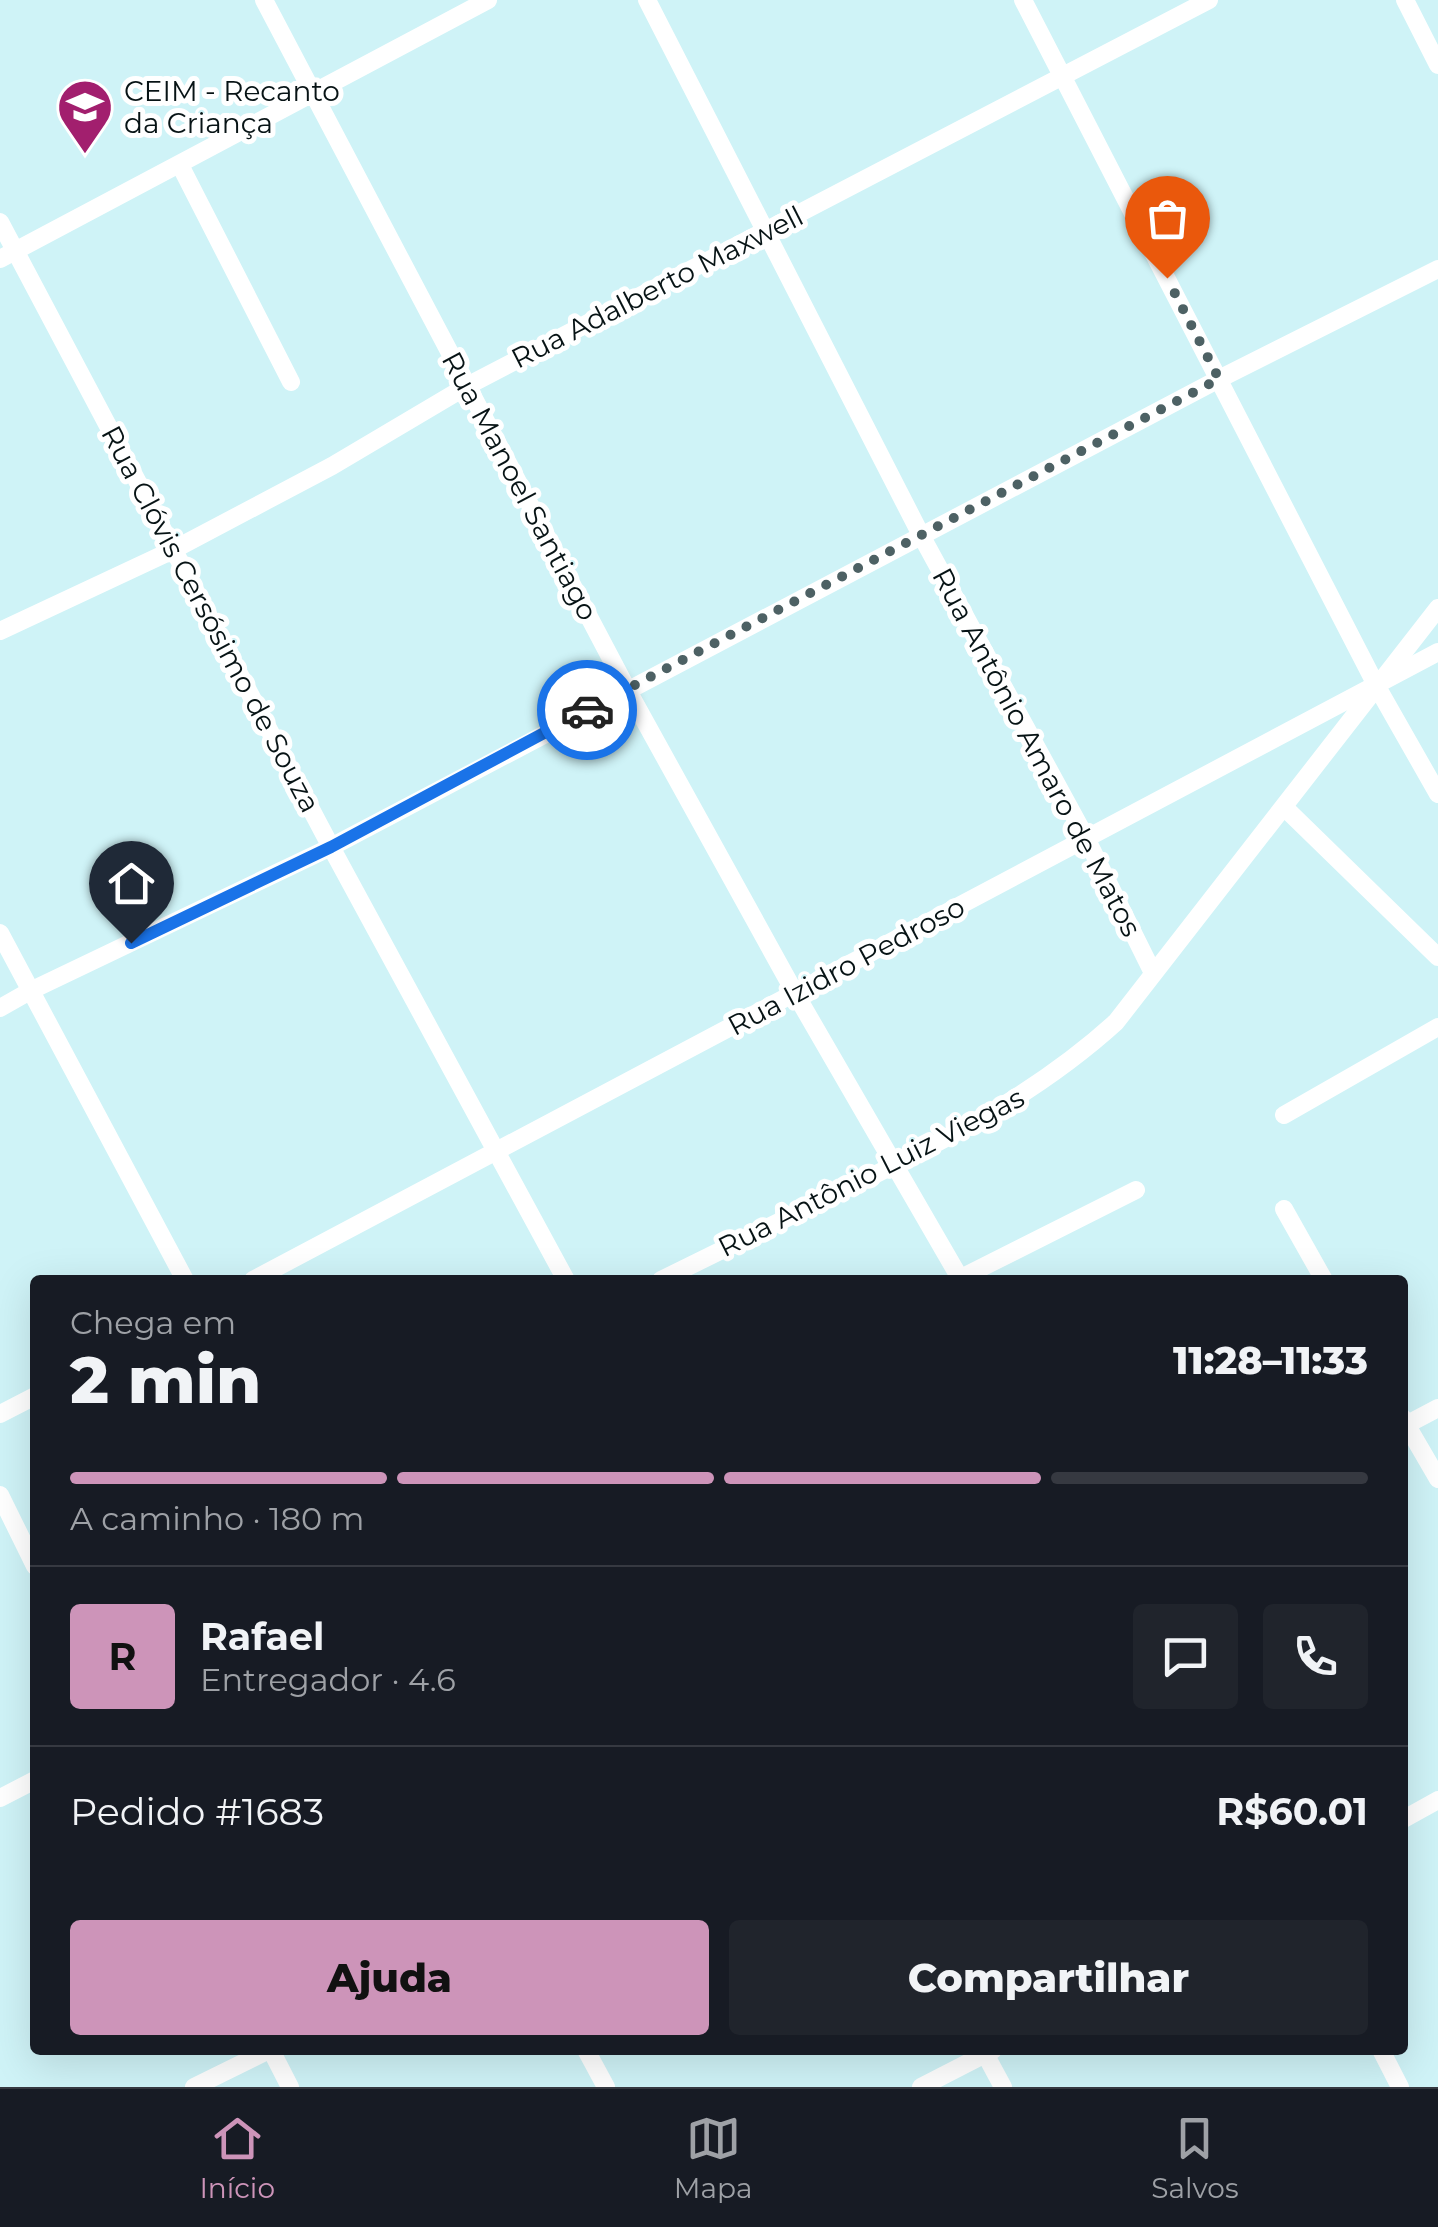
<!DOCTYPE html>
<html lang="pt">
<head>
<meta charset="utf-8">
<style>
	body { margin:0; font-family:Montserrat,sans-serif; background:#20242c; color:#f1f3f6; height:100vh; display:flex; flex-direction:column; font-size:38px; white-space:nowrap }
	* { box-sizing:border-box; margin:0 }
	p { font-size:32px; color:#9ea1a6 }
	.icon { flex:none; width:55px; height:55px; fill:none; stroke:currentColor; stroke-width:2; stroke-linecap:round; stroke-linejoin:round }
	.map { position:relative; flex:1; overflow:hidden }
	.drawer { position:absolute; left:30px; top:1275px; width:1378px; height:780px; display:flex; flex-direction:column; background:#171b24; border-radius:10px; box-shadow:0 10px 40px #0002 }
	.drawer>* { flex:none }
	.pin { position:absolute; display:grid; place-items:center; width:85px; height:85px; color:#fff; margin:-102px -42px; border-radius:50% 50% 50% 0; rotate:-45deg; box-shadow:0 0 10px #0007 }
	.pin .icon { rotate:45deg }
	.courier { position:absolute; display:grid; place-items:center; width:100px; height:100px; margin:-50px; border:8px solid #1a73e8; border-radius:50%; background:#fff; color:#222; box-shadow:0 2px 12px #0007 }
	.summary em { font-style:normal; font-weight:800 }
	.summary div { display:flex; flex-direction:column-reverse }
	.summary { display:flex; align-items:center; justify-content:space-between; height:170px; padding:0 40px }
	h1 { font-size:65px; font-weight:800; line-height:75px }
	.bar { display:grid; grid-template-columns:repeat(4,1fr); gap:15px 10px; align-content:center; height:120px; padding:0 40px }
	.bar i { height:12px; border-radius:8px; background:#363941 }
	.bar .current { background:#cd94b9 }
	.bar p { grid-column:span 4 }
	.line { display:flex; align-items:center; gap:25px; padding:0 40px; border-top:2px solid #363941 }
	.line div { flex:1 }
	.round { display:grid; place-items:center; flex:none; width:105px; height:105px; border-radius:10px; background:#20242c }
	.cta { display:flex; gap:20px; margin-top:auto; padding:20px 40px }
	.cta a { flex:1; height:115px; border-radius:10px; background:#cd94b9; color:#111; font-size:40px; font-weight:800; line-height:115px; text-align:center }
	.cta a+a { background:#20242c; color:#f1f3f6 }
	.tabs { display:flex; justify-content:space-around; align-items:center; height:140px; border-top:2px solid #363941; background:#171b24; font-size:28px; color:#9ea1a6 }
	.tabs a { display:grid; justify-items:center; gap:5px }
	.tabs .current { color:#cd94b9 }
	.map>svg:first-child { display:block }
</style>
</head>
<body>
<div class="map">
<svg width="1438" height="2087" viewBox="0 0 1438 2087">
	<rect width="100%" height="100%" fill="#cff3f7"/>
	<g fill="none" stroke-linecap="round" stroke-linejoin="round">
		<g stroke="#fff" stroke-width="18">
			<polyline points="264,0 627,689 795,993 961,1280"/>
			<polyline points="647,0 922,537 1086,838 1152,971"/>
			<polyline points="1023,0 1376,685 1438,794"/>
			<polyline points="1405,0 1438,65"/>
			<polyline points="180,165 291,382"/>
			<polyline points="0,222 331,847 566,1280"/>
			<polyline points="0,259 488,0"/>
			<polyline points="0,631 173,550 332,466 467,386 1209,0"/>
			<polyline points="1284,807 1438,957"/>
			<polyline points="0,933 185,1280"/>
			<polyline points="0,1008 30,991 331,847 1219,379 1438,269"/>
			<polyline points="1284,1115 1438,1027"/>
			<polyline points="1284,1209 1324,1280"/>
			<polyline points="253,1280 1438,652"/>
			<path d="M661,1280C725,1249 788,1217 852,1186C946,1140 1038,1093 1116,1022L1438,608"/>
			<polyline points="957,1280 1136,1190"/>
			<polyline points="0,1414 35,1396"/>
			<polyline points="1402,1417 1438,1479"/>
			<polyline points="1402,1427 1438,1408"/>
			<polyline points="0,1495 35,1566"/>
			<polyline points="0,1798 35,1780"/>
			<polyline points="1402,1820 1438,1800"/>
			<polyline points="271,2050 290,2087"/>
			<polyline points="586,2050 606,2087"/>
			<polyline points="983,2050 1003,2087"/>
			<polyline points="1381,2050 1400,2087"/>
			<polyline points="194,2087 269,2050"/>
			<polyline points="921,2087 993,2050"/>
		</g>
	</g>
	<g fill="none" stroke-linecap="round" stroke-linejoin="round">
		<polyline stroke="#4d6164" stroke-width="10" stroke-dasharray="0 18" points="587,710 1219,379 1167,278"/>
		<polyline stroke="#1a73e8" stroke-width="12" points="131,943 331,847 587,710"/>
	</g>
	<defs>
		<g id="school-pin" transform="scale(2.875)"><path d="M0 17L-7.5 6A9.5 9.5 0 1 1 7.5 6Z" fill="#a21f6e" stroke="#fff"/><path d="M0-5L7-2L0 1L-7-2ZM-4 1L0 2.5L4 1V4Q0 6-4 4Z" fill="#fff"/></g>
	</defs>
	<g fill-rule="evenodd">
		<use href="#school-pin" x="85" y="107"/>
	</g>
	<g text-anchor="middle" stroke-width="10" stroke-linejoin="round" paint-order="stroke">
		<g font-size="28" fill="#071315" stroke="#fff" text-anchor="start">
			<text x="124" y="101">CEIM - Recanto<tspan x="124" dy="32">da Criança</tspan></text>
		</g>
		<g font-size="28" fill="#071315" stroke="#fff">
			<text transform="translate(657 287) rotate(-27)" y="10">Rua Adalberto Maxwell</text>
			<text transform="translate(520 486) rotate(62)" y="10">Rua Manoel Santiago</text>
			<text transform="translate(211 619) rotate(62)" y="10">Rua Clóvis Cersósimo de Souza</text>
			<text transform="translate(1037 752) rotate(62)" y="10">Rua Antônio Amaro de Matos</text>
			<text transform="translate(846 966) rotate(-28)" y="10">Rua Izidro Pedroso</text>
			<text transform="translate(871 1172) rotate(-27)" y="10">Rua Antônio Luiz Viegas</text>
		</g>
	</g>
</svg>
<div class="pin" style="left:1167px;top:278px;background:#ea580c"><svg class="icon" aria-label="bag" viewBox="0 0 24 24"><path d="M5 8h14l-1 12H6zM9 8a3 3 0 0 1 6 0"/></svg></div>
<div class="pin" style="left:131px;top:943px;background:#1f2937"><svg class="icon" aria-label="home" viewBox="0 0 24 24"><path d="M3 11l9-7 9 7M6 9v11h12V9"/></svg></div>
<div class="courier" style="left:587px;top:710px"><svg class="icon" aria-label="car" viewBox="0 0 24 24"><path d="M5 17H2v-5l4-1 3-4h7l3 4 3 1v5h-3M9 17h6M6 11h13"/><circle cx="7" cy="17" r="2"/><circle cx="17" cy="17" r="2"/></svg></div>
<section class="drawer">
<div class="summary"><div><h1>2 min</h1><p>Chega em</p></div><em>11:28–11:33</em></div>
<div class="bar"><i class="current"></i><i class="current"></i><i class="current"></i><i></i><p>A caminho · 180 m</p></div>
<div class="line" style="height:180px"><b class="round" style="background:#cd94b9;color:#111">R</b><div><b>Rafael</b><p>Entregador · 4.6</p></div><a class="round"><svg class="icon" aria-label="chat" viewBox="0 0 24 24"><path d="M4 5h16v11H9l-5 4z"/></svg></a><a class="round"><svg class="icon" aria-label="phone" viewBox="0 0 24 24"><path d="M5 4h4l2 5-3 2q2 4 5 5l2-3 5 2v4C11 20 4 13 5 4z"/></svg></a></div>
<div class="line" style="height:130px"><div>Pedido #1683</div><b>R$60.01</b></div>
<div class="cta"><a>Ajuda</a><a>Compartilhar</a></div>
</section>
</div>
<nav class="tabs">
<a class="current"><svg class="icon" aria-label="home" viewBox="0 0 24 24"><path d="M3 11l9-7 9 7M6 9v11h12V9"/></svg>Início</a>
<a><svg class="icon" aria-label="map" viewBox="0 0 24 24"><path d="M3 6l6-2 6 2 6-2v14l-6 2-6-2-6 2zM9 4v14M15 6v14"/></svg>Mapa</a>
<a><svg class="icon" aria-label="saved" viewBox="0 0 24 24"><path d="M7 4h10v16l-5-4-5 4z"/></svg>Salvos</a>
</nav>
</body>
</html>
